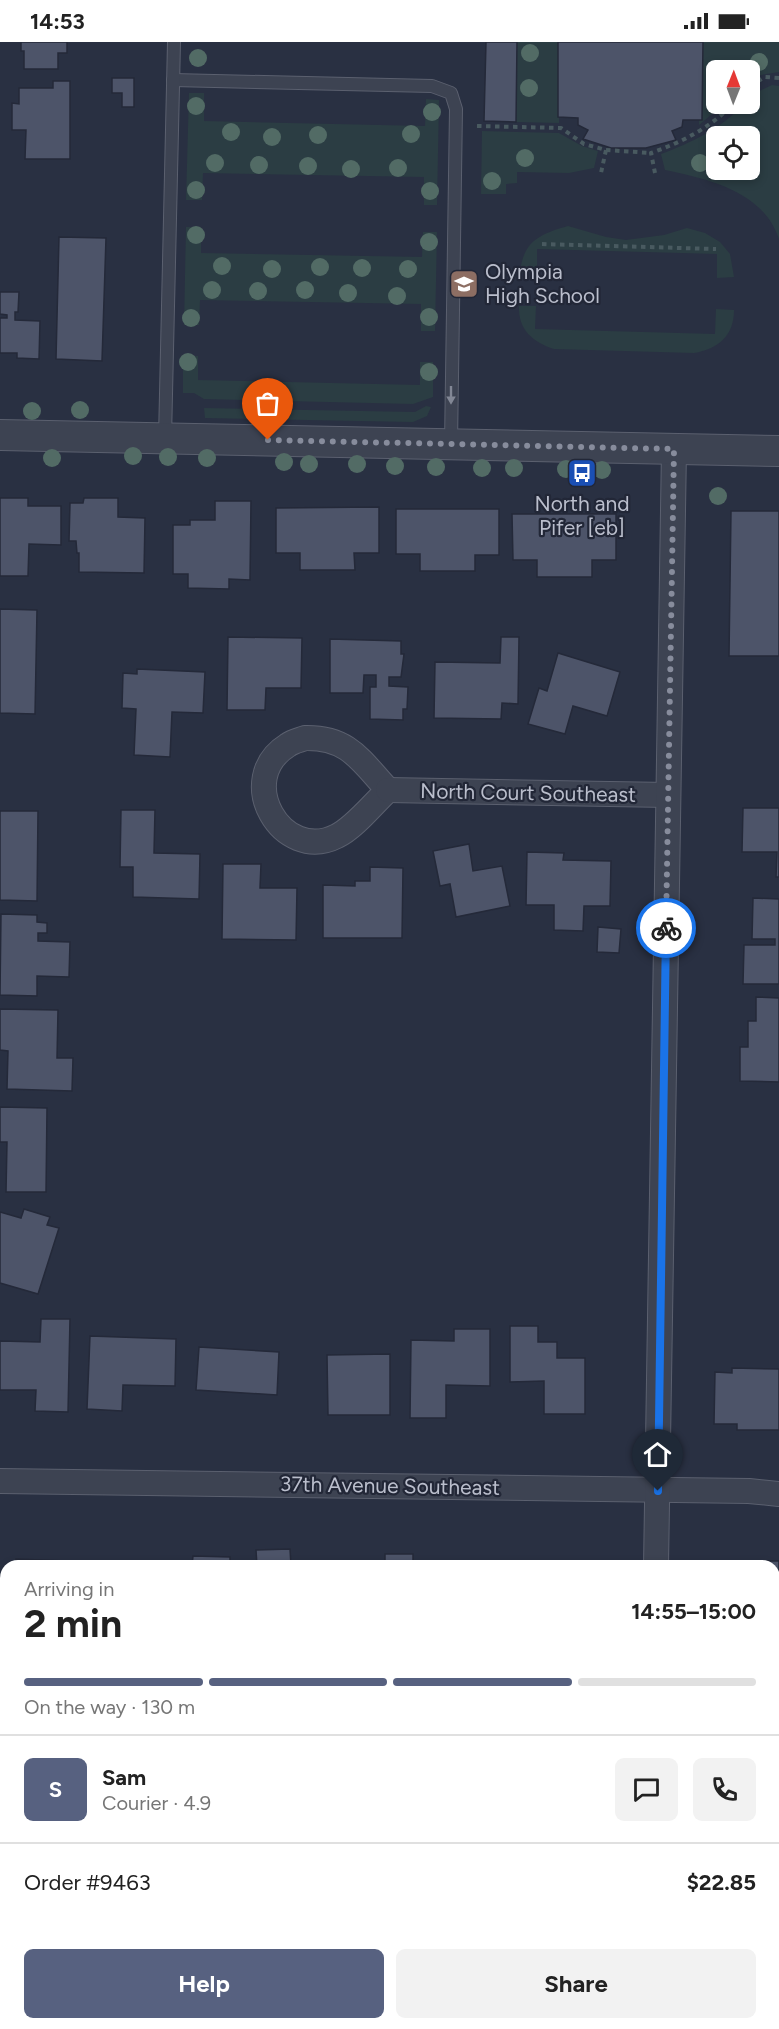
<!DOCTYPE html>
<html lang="en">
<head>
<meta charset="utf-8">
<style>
	body { margin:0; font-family:Figtree,sans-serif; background:#f2f2f2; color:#222; height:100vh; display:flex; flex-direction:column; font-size:22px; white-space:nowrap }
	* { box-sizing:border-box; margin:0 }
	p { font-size:20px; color:#767676 }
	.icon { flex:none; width:33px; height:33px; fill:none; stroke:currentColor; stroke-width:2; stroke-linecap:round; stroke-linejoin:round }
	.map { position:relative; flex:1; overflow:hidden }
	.drawer { position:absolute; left:0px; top:1518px; width:780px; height:470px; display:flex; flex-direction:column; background:#fff; border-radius:18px 18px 0 0; box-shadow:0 3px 9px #0003 }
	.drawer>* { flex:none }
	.needle { width:39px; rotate:1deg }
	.buttons { position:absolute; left:706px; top:18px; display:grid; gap:12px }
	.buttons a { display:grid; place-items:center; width:54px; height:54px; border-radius:9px; background:#fff; box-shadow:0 3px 9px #0003; font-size:30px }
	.pin { position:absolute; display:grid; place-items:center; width:51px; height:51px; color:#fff; margin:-62px -26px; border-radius:50% 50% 50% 0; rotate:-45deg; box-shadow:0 0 6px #0007 }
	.pin .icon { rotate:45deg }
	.courier { position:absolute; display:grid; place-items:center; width:60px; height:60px; margin:-30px; border:4px solid #1a73e8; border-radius:50%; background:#fff; color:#222; box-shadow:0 2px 8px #0007 }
	.overview em { font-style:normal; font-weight:700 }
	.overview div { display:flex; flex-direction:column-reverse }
	.overview { display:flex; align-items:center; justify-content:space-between; height:102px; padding:0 24px }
	h1 { font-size:39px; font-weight:700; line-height:45px }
	.bar { display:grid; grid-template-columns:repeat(4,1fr); gap:9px 6px; align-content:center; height:72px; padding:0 24px }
	.bar i { height:8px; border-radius:4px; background:#e0e0e0 }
	.bar .on { background:#576180 }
	.bar p { grid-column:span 4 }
	.line { display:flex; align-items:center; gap:15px; padding:0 24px; border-top:2px solid #e0e0e0 }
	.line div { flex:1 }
	.round { display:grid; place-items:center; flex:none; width:63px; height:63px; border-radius:9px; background:#f2f2f2 }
	.button { display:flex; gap:12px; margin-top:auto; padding:12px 24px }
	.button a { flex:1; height:69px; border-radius:9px; background:#576180; color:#fff; font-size:24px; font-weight:700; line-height:69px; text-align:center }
	.button a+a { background:#f2f2f2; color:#222 }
	.status { display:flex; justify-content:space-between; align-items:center; height:42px; padding:0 30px; background:#fff; direction:ltr }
	.status svg { height:16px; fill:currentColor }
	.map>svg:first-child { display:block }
</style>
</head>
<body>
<div class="status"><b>14:53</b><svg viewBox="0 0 49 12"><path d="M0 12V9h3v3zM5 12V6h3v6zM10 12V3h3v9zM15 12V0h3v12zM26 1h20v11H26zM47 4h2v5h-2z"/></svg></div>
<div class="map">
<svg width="779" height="1987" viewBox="0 0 779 1987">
	<rect width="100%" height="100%" fill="#293042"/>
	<g fill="#2b3d43" fill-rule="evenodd">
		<polygon points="517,0 558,0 558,75 559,75 559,81 516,80"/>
		<polygon points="703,0 779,0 779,30 761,33 750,38 750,28 717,28 717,62 724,62 699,83 699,78 702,78"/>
		<path d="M772,43L779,44V197C763,149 708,137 665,128L661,112C691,101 722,86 744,62H750L751,53ZM717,94H750V128H717Z"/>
		<polygon points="189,51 204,51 204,79 425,84 426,57 439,58 437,163 424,163 424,135 203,131 202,158 186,158"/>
		<polygon points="482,89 559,91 582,104 598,109 594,126 569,131 517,130 517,141 506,142 506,152 481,152"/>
		<path d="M568,184L606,195L626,198L664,193L687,186L705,191L720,200L730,212L734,235L717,236V212L537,207V231H520C523,199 540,192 568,184Z"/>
		<polygon points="186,185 201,185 201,211 422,215 423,190 437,190 435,289 421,289 421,262 200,258 199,283 184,283"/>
		<path d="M519,264H536L535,287L715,292L716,267L734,268C734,294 718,307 694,311L554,307C533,300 518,288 519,264Z"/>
		<polygon points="183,314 198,314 198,338 420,343 420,320 433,320 433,355 413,362 204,357 194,351 183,351"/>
		<polygon points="426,364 431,365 427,374 413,380 205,376 204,366 415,370"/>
	</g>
	<g fill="#4d5469" stroke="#242939" stroke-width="1.5">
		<polygon points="21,0 67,0 67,11 58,11 58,27 24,27 24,9 21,9"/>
		<polygon points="486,0 517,0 516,80 484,79"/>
		<polygon points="558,0 703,0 702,78 683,78 682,85 672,89 676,98 646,106 611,106 583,97 588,88 578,83 578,76 558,75"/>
		<polygon points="112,36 134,36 134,65 122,65 122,51 112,51"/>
		<polygon points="53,39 70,39 70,117 25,117 26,88 12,88 12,61 19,62 19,46 53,46"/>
		<polygon points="59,195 106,196 102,319 56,317"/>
		<polygon points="0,250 19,250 18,270 15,270 15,278 40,279 39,317 17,316 17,311 0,311 0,276 7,276 7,273 0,272"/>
		<polygon points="0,456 28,456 28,464 61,464 61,503 29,502 28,534 0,534"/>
		<polygon points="84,456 118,456 118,475 145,476 144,531 79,530 79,511 77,511 76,499 69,499 70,461 83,461"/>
		<polygon points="215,459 251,459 250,538 229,537 229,547 188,546 188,532 173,532 173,483 190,483 190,478 215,478"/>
		<polygon points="379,465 379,511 354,511 355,528 300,528 300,511 276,511 276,466"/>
		<polygon points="396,467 499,467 499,513 475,513 475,529 420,529 420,512 396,512"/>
		<polygon points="731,469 779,469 779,614 729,614"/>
		<polygon points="512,472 616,472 616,518 592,518 592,535 537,535 537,518 513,518"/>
		<polygon points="0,567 37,568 35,672 0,671"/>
		<polygon points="228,595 302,596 301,646 266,646 265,668 227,668"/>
		<polygon points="501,595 519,595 518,662 502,661 501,677 434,676 435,620 500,621"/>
		<polygon points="330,597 401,599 401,612 404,612 401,635 389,635 389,644 408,645 407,667 403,667 403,678 370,677 370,645 376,645 376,633 364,633 363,651 330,651"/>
		<polygon points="558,611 620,630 607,674 573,664 565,692 528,682 539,646 547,649"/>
		<polygon points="137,627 205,630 203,671 172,670 170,715 134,713 136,667 122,666 123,631 137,632"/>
		<polygon points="743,766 779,766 779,835 776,835 777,810 742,810"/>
		<polygon points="121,768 155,768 154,811 200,812 199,857 133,855 133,825 120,825"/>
		<polygon points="0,769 38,769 37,859 0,858"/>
		<polygon points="469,802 473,829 502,824 510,864 456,875 450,842 440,844 433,809"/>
		<polygon points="527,810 564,811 563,818 611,819 610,864 584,864 583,889 554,888 554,863 526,863"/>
		<polygon points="223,822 261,822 260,846 297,846 296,898 222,897"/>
		<polygon points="370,825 403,826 402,896 323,896 323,843 355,844 355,839 370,839"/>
		<polygon points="753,856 779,857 779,942 743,942 744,903 775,903 775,897 752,897"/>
		<polygon points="1,872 37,873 37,880 47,881 47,891 38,891 38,899 70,900 69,935 37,934 37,954 0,953"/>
		<polygon points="598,885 621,887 619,911 597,910"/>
		<polygon points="756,955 779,956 779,1040 740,1039 740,1005 748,1005 748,979 756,979"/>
		<polygon points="0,967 58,968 57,1016 73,1016 72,1049 7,1047 8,1009 0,1008"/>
		<polygon points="0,1065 47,1066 46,1150 6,1150 7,1100 0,1100"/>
		<polygon points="24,1167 50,1175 47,1183 59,1186 38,1252 0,1241 0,1170 21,1176"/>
		<polygon points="41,1277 70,1277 68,1370 35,1369 36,1348 0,1348 0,1299 40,1300"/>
		<polygon points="510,1284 538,1284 538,1300 557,1300 557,1316 585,1316 585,1372 544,1372 544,1339 510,1340"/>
		<polygon points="454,1287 490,1287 490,1344 446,1343 446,1376 410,1376 411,1298 454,1299"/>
		<polygon points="90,1294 176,1297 175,1344 123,1343 122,1369 87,1367"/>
		<polygon points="199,1305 279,1310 277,1353 196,1348"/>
		<polygon points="390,1312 390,1373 328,1373 327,1313"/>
		<polygon points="732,1326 779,1327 779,1388 737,1388 737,1382 714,1382 715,1330 732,1331"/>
		<polygon points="290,1507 291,1524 257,1524 256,1508"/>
		<polygon points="385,1512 413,1512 413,1524 377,1524 385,1523"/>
		<polygon points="193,1514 230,1515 230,1524 192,1524"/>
		<polygon points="16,1517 91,1520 91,1522 120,1524 16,1524"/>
		<polygon points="751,1519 779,1519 779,1608 774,1608 774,1524 751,1524"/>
		<polygon points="774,1633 779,1634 779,1738 774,1738"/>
		<rect x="774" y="1797" width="5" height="45"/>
		<polygon points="5,1855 6,1855 6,1929 4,1929"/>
		<polygon points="774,1963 779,1963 779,1987 728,1987 728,1982 774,1982"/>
		<rect x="26" y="1982" width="36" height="5"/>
		<rect x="516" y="1982" width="57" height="5"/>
		<polygon points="158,1984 194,1984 194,1987 157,1987"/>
	</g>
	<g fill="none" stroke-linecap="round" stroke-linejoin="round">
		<g stroke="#5b606f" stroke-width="14">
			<g id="service">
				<polyline points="173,38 432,44 451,51 456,67 451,402"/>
				<polyline points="165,396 174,0"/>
			</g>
		</g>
		<g stroke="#5b606f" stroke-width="26">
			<g id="minor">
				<path d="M305,696C349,695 361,719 388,748C373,762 354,786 337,794C282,822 233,737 288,703C293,699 300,698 305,696Z"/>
				<polyline points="388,748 668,753"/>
				<polyline points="0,1439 749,1449 779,1452"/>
				<polyline points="656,1524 674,407"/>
				<polyline points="0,1784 6,1784"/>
				<polyline points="647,1987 647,1982"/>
			</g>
		</g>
		<g stroke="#5b606f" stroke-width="32">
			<polyline id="tertiary" points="0,393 779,409"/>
		</g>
		<g stroke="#495a60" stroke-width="4" stroke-dasharray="4.5 4.5" stroke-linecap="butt">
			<polyline points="750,44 765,35 779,36"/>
			<polyline points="477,84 561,86 584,102 606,108 601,131"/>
			<polyline points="606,108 651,111"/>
			<path d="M655,131L651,111C682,100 710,86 733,62"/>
			<polyline points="542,202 716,207"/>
		</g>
		<use href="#service" stroke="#3d4352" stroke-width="12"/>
		<use href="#minor" stroke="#3d4352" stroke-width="24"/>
		<use href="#tertiary" stroke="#3d4352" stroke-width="30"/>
	</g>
	<g fill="#526b65">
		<circle cx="530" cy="11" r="9"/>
		<circle cx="198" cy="16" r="9"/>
		<circle cx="759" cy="20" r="9"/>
		<circle cx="529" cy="46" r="9"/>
		<circle cx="196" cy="64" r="9"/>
		<circle cx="432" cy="70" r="9"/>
		<circle cx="231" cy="90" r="9"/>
		<circle cx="411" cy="92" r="9"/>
		<circle cx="318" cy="93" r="9"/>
		<circle cx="272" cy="95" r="9"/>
		<circle cx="525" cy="116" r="9"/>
		<circle cx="215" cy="121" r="9"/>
		<circle cx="700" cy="121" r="9"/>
		<circle cx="259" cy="123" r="9"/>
		<circle cx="308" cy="124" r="9"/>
		<circle cx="398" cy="126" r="9"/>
		<circle cx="351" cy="127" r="9"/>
		<circle cx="492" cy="139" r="9"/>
		<circle cx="196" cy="148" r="9"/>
		<circle cx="430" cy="149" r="9"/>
		<circle cx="196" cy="193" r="9"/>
		<circle cx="429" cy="200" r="9"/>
		<circle cx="222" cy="224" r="9"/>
		<circle cx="320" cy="225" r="9"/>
		<circle cx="362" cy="226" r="9"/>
		<circle cx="272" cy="227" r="9"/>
		<circle cx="408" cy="227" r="9"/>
		<circle cx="212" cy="248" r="9"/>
		<circle cx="305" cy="248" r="9"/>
		<circle cx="258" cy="249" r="9"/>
		<circle cx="348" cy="251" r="9"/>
		<circle cx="397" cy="254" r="9"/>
		<circle cx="429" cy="275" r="9"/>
		<circle cx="191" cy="276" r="9"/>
		<circle cx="188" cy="320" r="9"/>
		<circle cx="429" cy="330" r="9"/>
		<circle cx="80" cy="368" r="9"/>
		<circle cx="32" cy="369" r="9"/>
		<circle cx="133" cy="414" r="9"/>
		<circle cx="168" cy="415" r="9"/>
		<circle cx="52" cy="416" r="9"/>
		<circle cx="207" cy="416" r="9"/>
		<circle cx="284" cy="420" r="9"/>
		<circle cx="309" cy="422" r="9"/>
		<circle cx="357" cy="422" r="9"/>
		<circle cx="395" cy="424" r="9"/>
		<circle cx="436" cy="425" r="9"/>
		<circle cx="482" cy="426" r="9"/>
		<circle cx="514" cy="426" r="9"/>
		<circle cx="566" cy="427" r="9"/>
		<circle cx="602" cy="428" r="9"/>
		<circle cx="718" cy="454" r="9"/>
	</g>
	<defs><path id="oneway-solid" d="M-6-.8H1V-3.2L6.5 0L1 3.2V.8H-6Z" transform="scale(1.5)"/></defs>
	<use fill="#828795" href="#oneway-solid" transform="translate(451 353) rotate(90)"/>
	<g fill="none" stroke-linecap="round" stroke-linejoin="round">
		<polyline stroke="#878c9c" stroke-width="6" stroke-dasharray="0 10.8" points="268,398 674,407 666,886"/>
		<polyline stroke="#1a73e8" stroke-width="8" points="658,1449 666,886"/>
	</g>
	<defs>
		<g id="school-square" transform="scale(1.5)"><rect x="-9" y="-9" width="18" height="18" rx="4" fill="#8d6e63" stroke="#222737"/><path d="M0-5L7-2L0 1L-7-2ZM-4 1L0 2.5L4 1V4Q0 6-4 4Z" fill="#fff"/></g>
		<g id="bus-square" transform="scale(1.5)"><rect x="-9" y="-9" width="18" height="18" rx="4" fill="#1a4fb4" stroke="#222737"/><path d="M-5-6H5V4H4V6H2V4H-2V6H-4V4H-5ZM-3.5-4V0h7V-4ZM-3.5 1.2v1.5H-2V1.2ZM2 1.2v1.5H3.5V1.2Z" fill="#fff"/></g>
	</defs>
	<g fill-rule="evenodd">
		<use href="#school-square" x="464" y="242"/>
		<use href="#bus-square" x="582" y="431"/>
	</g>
	<g text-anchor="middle" stroke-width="4.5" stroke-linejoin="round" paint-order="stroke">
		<g font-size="21" fill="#babecc" stroke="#222737" text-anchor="start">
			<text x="485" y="237">Olympia<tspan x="485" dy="24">High School</tspan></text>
			<text x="582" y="469" text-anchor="middle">North and<tspan x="582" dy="24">Pifer [eb]</tspan></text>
		</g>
		<g font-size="21" fill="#babecc" stroke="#222737">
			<text transform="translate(528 751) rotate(1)" y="7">North Court Southeast</text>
			<text transform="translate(390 1444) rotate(1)" y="7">37th Avenue Southeast</text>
		</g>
	</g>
</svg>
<div class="buttons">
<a><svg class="needle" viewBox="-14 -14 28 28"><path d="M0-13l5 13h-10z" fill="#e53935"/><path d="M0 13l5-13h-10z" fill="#767676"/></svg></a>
<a><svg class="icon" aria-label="locate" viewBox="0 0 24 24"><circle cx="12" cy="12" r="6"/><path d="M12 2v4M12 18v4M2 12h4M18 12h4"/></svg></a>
</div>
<div class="pin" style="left:268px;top:398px;background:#ea580c"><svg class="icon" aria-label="bag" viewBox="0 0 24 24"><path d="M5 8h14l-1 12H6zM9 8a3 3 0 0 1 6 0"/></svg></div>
<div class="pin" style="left:658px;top:1449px;background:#1f2937"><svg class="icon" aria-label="home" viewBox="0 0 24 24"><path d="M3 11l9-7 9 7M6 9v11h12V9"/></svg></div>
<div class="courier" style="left:666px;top:886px"><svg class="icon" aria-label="bike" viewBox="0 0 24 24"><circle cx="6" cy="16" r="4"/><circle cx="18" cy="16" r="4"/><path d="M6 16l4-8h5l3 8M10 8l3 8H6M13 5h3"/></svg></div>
<section class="drawer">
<div class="overview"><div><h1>2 min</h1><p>Arriving in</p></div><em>14:55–15:00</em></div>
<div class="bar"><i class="on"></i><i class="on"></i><i class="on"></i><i></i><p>On the way · 130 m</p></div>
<div class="line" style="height:108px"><b class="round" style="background:#576180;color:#fff">S</b><div><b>Sam</b><p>Courier · 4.9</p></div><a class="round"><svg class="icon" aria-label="chat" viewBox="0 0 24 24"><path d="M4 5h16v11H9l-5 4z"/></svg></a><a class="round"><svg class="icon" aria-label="phone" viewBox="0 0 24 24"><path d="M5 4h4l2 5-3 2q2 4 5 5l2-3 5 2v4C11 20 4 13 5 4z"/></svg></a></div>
<div class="line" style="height:78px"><div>Order #9463</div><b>$22.85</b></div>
<div class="button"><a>Help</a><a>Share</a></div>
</section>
</div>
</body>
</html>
